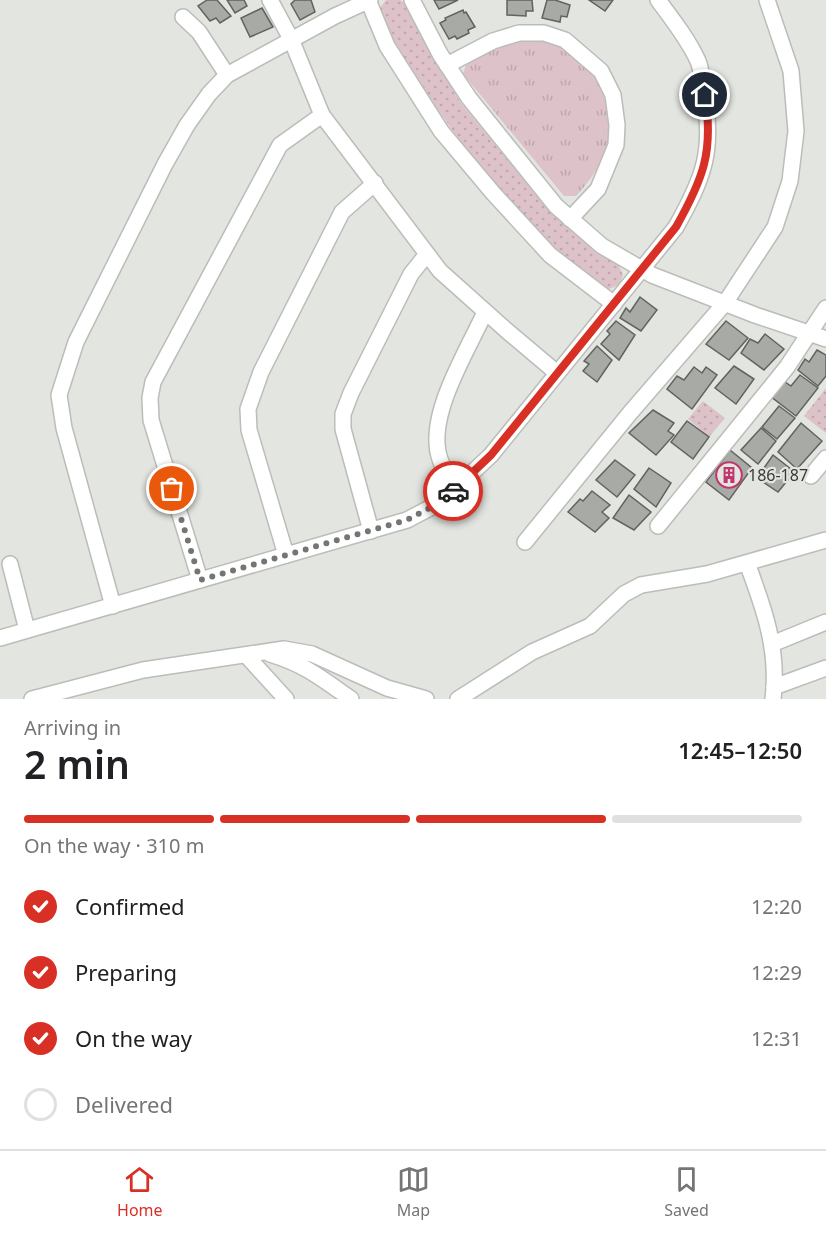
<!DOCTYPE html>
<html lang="en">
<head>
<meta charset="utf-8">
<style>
	body { margin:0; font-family:"Noto Sans",sans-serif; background:#f6f6f6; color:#202124; height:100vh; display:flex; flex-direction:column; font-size:22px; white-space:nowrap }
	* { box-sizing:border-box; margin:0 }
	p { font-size:20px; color:#757577 }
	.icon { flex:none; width:33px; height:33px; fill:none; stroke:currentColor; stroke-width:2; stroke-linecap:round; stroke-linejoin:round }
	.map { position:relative; height:699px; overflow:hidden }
	.drawer { display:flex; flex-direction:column; background:#fff; flex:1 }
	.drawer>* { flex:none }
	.pin { position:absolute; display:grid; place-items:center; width:51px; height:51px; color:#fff; margin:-26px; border:3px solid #fff; border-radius:50%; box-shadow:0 2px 6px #0007 }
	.courier { position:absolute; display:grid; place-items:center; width:60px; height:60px; margin:-30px; border:4px solid #d93025; border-radius:50%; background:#fff; color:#222; box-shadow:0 2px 8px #0007 }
	.overview em { font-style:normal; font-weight:600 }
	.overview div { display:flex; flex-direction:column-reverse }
	.overview { display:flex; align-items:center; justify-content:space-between; height:102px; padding:0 24px }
	h1 { font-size:39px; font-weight:600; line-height:45px }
	.bar { display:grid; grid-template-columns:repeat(4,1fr); gap:9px 6px; align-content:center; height:72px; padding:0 24px }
	.bar i { height:8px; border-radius:4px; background:#e0e0e0 }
	.bar .current { background:#d93025 }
	.bar p { grid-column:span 4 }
	ol { padding:0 24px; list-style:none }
	li { display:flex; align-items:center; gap:18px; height:66px }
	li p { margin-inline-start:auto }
	li .icon { padding:6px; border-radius:50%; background:#d93025; color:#fff; stroke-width:4 }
	li:last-child { color:#757577 }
	li i { width:33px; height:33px; border:3px solid #e0e0e0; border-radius:50% }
	.menu { display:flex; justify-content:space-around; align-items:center; height:84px; border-top:2px solid #e0e0e0; background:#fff; font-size:16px; color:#757577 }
	.menu a { display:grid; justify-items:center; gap:3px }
	.menu .current { color:#d93025 }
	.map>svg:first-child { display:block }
</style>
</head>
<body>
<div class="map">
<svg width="826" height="699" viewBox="0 0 826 699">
	<defs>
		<pattern id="grass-tufts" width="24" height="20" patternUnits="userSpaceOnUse" patternTransform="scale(1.5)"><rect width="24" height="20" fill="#dec2c9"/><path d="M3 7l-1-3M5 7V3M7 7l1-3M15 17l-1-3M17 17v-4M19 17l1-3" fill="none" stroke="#bfa7ad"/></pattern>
		<pattern id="garden-dots" width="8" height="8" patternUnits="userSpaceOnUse" patternTransform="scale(1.5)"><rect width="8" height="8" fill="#dec2c9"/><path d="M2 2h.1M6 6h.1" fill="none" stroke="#bfa7ad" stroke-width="1.8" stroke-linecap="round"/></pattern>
	</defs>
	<rect width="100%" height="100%" fill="#e3e5e0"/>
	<path fill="url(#grass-tufts)" d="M527,39C535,40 543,40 550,42C588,53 617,103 608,141C603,163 591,180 576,196H564L463,74L468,59L508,41Z"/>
	<g fill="url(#garden-dots)">
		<polygon points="386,0 400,0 407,5 427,46 461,103 542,202 591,246 619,266 623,275 619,285 606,290 577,269 519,215 463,145 401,58 382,15 380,8"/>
		<polygon points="826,388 826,433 804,416"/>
		<polygon points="703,401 725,418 709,437 688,419"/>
	</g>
	<g fill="#a8aaa5" stroke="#61635f" stroke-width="1.5">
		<polygon points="207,0 217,0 231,16 220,23 216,18 210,21 198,6"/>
		<polygon points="227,0 244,0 247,6 235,13"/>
		<polygon points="295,0 311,0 315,12 300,20 291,4"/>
		<polygon points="434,0 458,0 439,9"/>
		<polygon points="507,0 532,0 533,11 526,11 526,16 507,15"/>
		<polygon points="547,0 555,0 570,5 567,17 561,16 560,22 542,18"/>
		<polygon points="589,0 613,0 605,11"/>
		<polygon points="262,8 273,27 250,37 241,18"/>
		<polygon points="463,10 464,13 466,12 475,27 468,30 469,33 457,39 455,36 449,39 440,23 446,20 445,18"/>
		<polygon points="640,297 657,310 641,331 620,318 626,308 630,312"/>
		<polygon points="616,321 635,335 619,360 601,344 610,334 607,331"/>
		<polygon points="726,321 748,338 729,360 706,344"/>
		<polygon points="765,334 784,349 764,370 741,353 750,339 758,343"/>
		<polygon points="597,346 612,360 597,382 583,371 589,364 584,361"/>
		<polygon points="817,350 826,355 826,376 818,386 798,370 805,359 809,362"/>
		<polygon points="734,366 754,379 736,404 715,388"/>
		<polygon points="694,367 702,373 706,367 717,375 692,409 667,389 677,376 684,380"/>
		<polygon points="800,375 818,388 796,416 770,396 782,380 791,386"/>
		<polygon points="779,406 795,418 777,439 762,427"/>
		<polygon points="653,410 674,423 668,431 674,435 656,455 629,433"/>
		<polygon points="687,421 709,437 693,459 671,442"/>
		<polygon points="801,423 822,441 797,469 778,452"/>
		<polygon points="761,428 776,441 758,464 741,450"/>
		<polygon points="730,450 752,468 729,500 706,482"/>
		<polygon points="773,455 792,470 790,473 792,475 778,492 757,478"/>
		<polygon points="615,460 635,475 617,497 596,480"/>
		<polygon points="649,468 671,483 656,507 634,489"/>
		<polygon points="592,491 610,505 602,512 609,518 595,532 568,512 580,499 583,501"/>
		<polygon points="629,495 651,512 634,530 613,518"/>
	</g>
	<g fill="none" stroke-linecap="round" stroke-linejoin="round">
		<g stroke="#bbbdb8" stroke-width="18">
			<g id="minor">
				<polyline points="270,0 291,39 322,115 440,271 506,330 557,373"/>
				<polyline points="368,0 387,46 441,131 493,193 550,255 614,304"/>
				<polyline points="412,0 440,54 469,98 556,206 602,246 652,275 755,315 826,339"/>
				<polyline points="183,17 199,32 227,75"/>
				<polyline points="447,65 493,41 519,33 544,33 565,40 601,71 613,95 617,125 616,145 598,189 570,219"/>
				<polyline points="811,476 826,458"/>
				<path d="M454,490C449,479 442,467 439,456C427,414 468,350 485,312"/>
				<polyline points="658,526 787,367 826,308"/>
				<polyline points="371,531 343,429 343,414 351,393 411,274 427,254"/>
				<polyline points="525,542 630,413 725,303 775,227 790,181 796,131 791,71 767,0"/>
				<polyline points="286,555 249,430 248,409 261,372 342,212 375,183"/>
				<path d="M747,563C764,608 779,650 773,699"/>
				<polyline points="10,564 27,630"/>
				<polyline points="200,580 151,420 150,398 153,382 280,145 322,115"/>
				<polyline points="113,606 64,428 59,395 76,342 165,164 187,125 209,94 227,75 335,16 370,0"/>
				<path d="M0,638L407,520L441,502L491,455L676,227C704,177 714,151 704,93C702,83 702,70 698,61C688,39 672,19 658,0"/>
				<polyline points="772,644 826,622"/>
				<path d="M270,654C306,665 321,678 351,699"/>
				<polyline points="246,655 286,699"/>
				<polyline points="774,687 826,668"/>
				<polyline points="32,699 143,670 284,649 312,654 387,688 426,699"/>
				<polyline points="458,699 532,652 590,626 624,594 641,585 707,574 826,540"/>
			</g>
		</g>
		<use href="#minor" stroke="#fff" stroke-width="15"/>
	</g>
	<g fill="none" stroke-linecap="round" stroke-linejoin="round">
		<polyline stroke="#747673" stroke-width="6" stroke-dasharray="0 10.8" points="172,489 200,580 407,520 441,502 453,491"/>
		<path stroke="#d93025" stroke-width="8" d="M453,491L491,455L676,227C703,179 714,152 705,95"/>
	</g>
	<defs>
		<g id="building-ring" transform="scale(1.35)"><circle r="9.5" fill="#e3e5e0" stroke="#c1366e" stroke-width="1.5"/><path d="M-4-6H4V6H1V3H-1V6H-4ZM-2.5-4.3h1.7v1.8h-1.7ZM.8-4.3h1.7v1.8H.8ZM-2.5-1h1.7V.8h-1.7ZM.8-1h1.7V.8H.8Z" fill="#c1366e"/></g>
	</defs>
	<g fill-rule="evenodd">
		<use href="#building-ring" x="729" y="475"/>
	</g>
	<g text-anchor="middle" stroke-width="4.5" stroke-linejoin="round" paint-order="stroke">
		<g font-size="16" fill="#393a38" stroke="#e3e5e0" text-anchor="start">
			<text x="748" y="481">186-187</text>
		</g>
	</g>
</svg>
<div class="pin" style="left:172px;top:489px;background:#ea580c"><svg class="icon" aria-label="bag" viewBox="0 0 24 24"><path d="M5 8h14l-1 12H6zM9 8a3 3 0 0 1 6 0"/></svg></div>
<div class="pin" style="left:705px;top:95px;background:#1f2937"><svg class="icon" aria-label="home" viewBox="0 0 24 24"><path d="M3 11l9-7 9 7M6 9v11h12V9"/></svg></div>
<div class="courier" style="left:453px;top:491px"><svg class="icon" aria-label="car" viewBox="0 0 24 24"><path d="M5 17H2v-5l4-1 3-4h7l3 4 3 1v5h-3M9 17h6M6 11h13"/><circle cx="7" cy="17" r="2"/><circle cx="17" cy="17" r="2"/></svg></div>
</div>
<section class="drawer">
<div class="overview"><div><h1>2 min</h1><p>Arriving in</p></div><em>12:45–12:50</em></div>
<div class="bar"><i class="current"></i><i class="current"></i><i class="current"></i><i></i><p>On the way · 310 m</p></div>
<ol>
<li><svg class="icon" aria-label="check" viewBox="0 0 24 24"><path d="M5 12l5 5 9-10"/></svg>Confirmed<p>12:20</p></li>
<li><svg class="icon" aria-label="check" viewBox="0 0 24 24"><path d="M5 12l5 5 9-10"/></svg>Preparing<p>12:29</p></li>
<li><svg class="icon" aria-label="check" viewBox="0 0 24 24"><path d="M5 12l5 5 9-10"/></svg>On the way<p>12:31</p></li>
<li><i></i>Delivered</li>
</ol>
</section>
<nav class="menu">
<a class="current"><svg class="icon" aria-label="home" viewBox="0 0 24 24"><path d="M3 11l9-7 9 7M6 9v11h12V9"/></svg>Home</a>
<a><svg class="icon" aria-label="map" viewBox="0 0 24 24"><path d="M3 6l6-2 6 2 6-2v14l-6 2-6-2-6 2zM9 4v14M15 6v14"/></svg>Map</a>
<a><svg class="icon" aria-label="saved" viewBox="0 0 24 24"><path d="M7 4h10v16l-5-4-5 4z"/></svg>Saved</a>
</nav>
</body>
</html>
